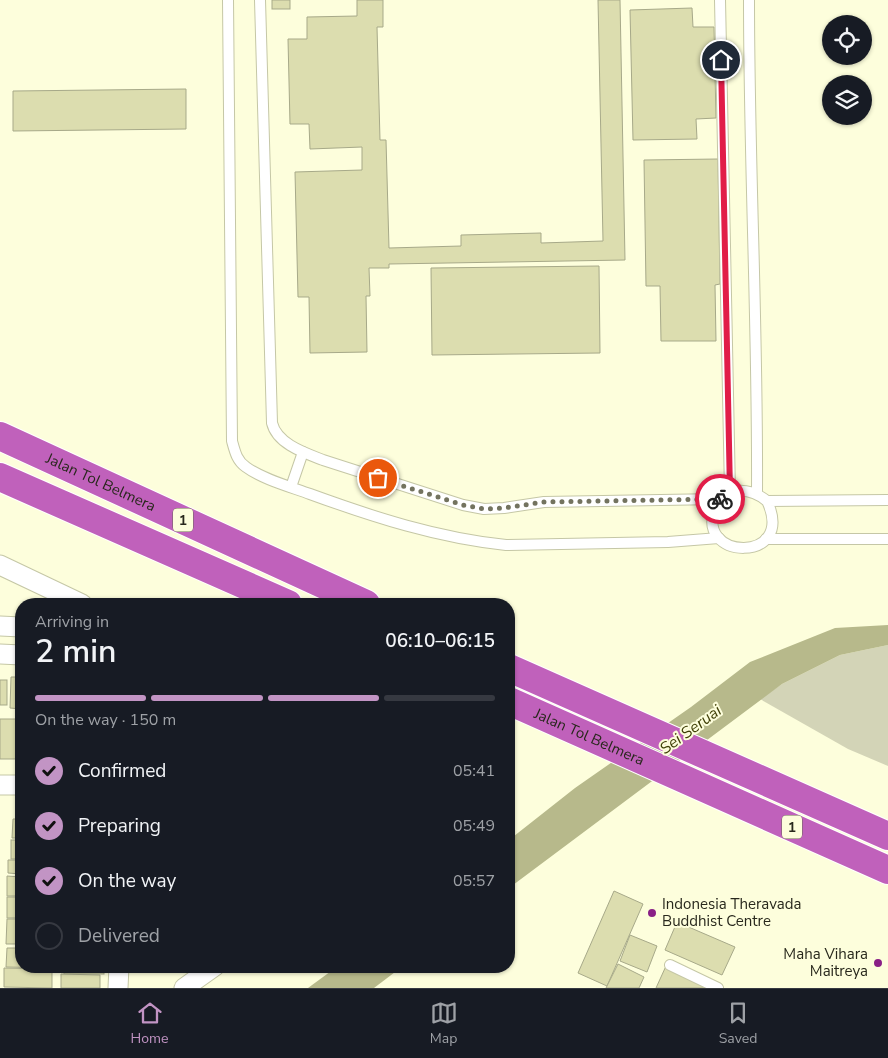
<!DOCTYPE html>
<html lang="en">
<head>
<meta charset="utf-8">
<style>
	body { margin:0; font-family:"Nunito Sans",sans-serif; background:#242831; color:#f1f3f6; height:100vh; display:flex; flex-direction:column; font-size:19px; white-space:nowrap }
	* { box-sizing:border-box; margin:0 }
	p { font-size:16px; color:#9ea1a6 }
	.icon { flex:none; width:28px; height:28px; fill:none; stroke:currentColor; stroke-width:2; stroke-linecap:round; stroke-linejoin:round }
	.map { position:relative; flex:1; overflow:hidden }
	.drawer { position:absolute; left:15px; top:598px; width:500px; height:375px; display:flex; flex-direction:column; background:#171b24; border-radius:20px; box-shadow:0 1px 4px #0004 }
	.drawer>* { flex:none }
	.tools { position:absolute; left:822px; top:15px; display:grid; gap:10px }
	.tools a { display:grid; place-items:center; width:50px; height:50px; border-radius:50%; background:#171b24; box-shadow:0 1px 4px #0004; font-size:25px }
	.pin { position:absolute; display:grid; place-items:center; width:42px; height:42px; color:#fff; margin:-21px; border:2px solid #fff; border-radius:50%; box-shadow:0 1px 5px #0007 }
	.courier { position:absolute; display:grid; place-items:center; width:50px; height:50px; margin:-25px; border:4px solid #e11d48; border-radius:50%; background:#fff; color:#222; box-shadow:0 1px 6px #0007 }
	.head em { font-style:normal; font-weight:600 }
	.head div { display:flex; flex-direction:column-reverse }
	.head { display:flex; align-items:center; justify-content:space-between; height:85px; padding:0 20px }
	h1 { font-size:32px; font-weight:600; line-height:38px }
	.bar { display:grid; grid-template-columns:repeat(4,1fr); gap:8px 5px; align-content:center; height:60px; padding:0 20px }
	.bar i { height:6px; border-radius:4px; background:#363941 }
	.bar .active { background:#c294c4 }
	.bar p { grid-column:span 4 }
	ol { padding:0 20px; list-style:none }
	li { display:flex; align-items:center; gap:15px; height:55px }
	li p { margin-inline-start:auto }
	li .icon { padding:5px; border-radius:50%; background:#c294c4; color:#111; stroke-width:4 }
	li:last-child { color:#9ea1a6 }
	li i { width:28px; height:28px; border:2px solid #363941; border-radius:50% }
	.tabs { display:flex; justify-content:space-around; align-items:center; height:70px; border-top:1px solid #363941; background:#171b24; font-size:14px; color:#9ea1a6 }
	.tabs a { display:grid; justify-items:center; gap:2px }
	.tabs .active { color:#c294c4 }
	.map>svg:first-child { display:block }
</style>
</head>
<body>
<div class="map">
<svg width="888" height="988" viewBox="0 0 888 988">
	<rect width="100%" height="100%" fill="#fdfedc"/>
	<polygon fill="#d3d4b7" points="888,645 888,766 848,749 760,699 782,684 840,655"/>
	<g fill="#b7b98b">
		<polygon points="888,625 888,645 840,655 782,684 509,888 509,840 575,788 691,707 750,662 835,628"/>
		<polygon points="338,966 403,966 374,988 308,988"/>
	</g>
	<g fill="#dcddaf" stroke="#a7a989">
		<rect x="272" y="0" width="18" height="9"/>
		<polygon points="357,0 383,0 383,27 377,27 380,140 386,140 389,248 461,246 461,235 541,233 541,243 603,241 598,0 620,0 625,260 389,264 389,268 369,268 370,296 366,296 367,352 310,353 309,297 298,297 295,172 362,170 362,147 310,149 309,124 290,124 288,39 307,39 307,17 357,16"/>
		<polygon points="692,8 693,27 714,27 716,118 696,119 697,139 633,140 630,10"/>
		<polygon points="186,89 186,129 13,131 13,91"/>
		<polygon points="718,159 720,284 715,285 716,341 661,341 660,286 646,286 644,160"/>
		<polygon points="599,266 600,353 432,355 431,268"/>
		<polygon points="11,677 21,677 21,709 10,708"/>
		<rect x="0" y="680" width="7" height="25"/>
		<polygon points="0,719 18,719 17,759 0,759"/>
		<polygon points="13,819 21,819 21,838 12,838"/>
		<rect x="11" y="840" width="10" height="19"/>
		<polygon points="8,860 21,860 21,874 8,873"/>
		<polygon points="7,876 21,877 21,896 7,896"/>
		<polygon points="614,891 643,904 607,986 578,973"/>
		<rect x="7" y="897" width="14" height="21"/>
		<polygon points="7,919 21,919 21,944 6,944"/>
		<polygon points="677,922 735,947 722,975 665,950"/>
		<polygon points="630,935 657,946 647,972 620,961"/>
		<polygon points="7,948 21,948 21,966 59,966 59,968 6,967"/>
		<polygon points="618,964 644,977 639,988 606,988"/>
		<rect x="64" y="966" width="40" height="8"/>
		<polygon points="666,966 713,988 656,988"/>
		<polygon points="4,968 52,969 52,988 4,987"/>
		<polygon points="61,974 100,975 100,988 61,988"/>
	</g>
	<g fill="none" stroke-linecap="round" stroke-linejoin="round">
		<g stroke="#c5c7a6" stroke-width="12">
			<g id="service">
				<path d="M228,0L232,441C235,452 237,461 246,467C262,479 291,487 310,494C373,517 438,538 506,545L668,542L719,538"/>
				<path d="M260,0L272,423C277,444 305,453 323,460L463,505L484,509L504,508L544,502L719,499"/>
				<polyline points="720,0 730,492"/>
				<path d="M749,0C749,164 758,328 757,493"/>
				<polyline points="291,487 303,452"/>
				<path d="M767,501C797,565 692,560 716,507C726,485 751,488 767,501L888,500"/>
				<polyline points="766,539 888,539"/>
				<polyline points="670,965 718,988"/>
			</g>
		</g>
		<g stroke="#c5c7a6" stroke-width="21">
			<g id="minor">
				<polyline points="0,565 82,604"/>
				<polyline points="0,626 21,627"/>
				<polyline points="0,654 21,655"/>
				<polyline points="0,785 21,785"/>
				<polyline points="118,988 119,966"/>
				<polyline points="184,988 215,966"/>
			</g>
		</g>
		<g stroke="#fff" stroke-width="30">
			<g id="motorway">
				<path id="s1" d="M0,436L366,604"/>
				<polyline points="0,477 288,604"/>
				<polyline points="509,668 888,836"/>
				<path id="s2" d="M509,701L888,870"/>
			</g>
		</g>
		<use href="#service" stroke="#fff" stroke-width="10"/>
		<use href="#minor" stroke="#fff" stroke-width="19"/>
		<use href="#motorway" stroke="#c061bb" stroke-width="28"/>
	</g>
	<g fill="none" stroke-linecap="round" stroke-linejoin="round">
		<polyline stroke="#73735f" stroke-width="5" stroke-dasharray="0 9" points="378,478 463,505 484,509 504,508 544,502 720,499"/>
		<polyline stroke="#e11d48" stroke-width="6" points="720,499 730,492 721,60"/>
	</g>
	<g fill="#892086" stroke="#fdfedc" stroke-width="2">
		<circle cx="652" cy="913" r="5"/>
		<circle cx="878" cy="963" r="5"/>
	</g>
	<g text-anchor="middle" stroke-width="4" stroke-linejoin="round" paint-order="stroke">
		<g fill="#fdfedc" stroke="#686856" stroke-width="1">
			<rect x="173" y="508.5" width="20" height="23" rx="4"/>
			<rect x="782" y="815.5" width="20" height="23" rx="4"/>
		</g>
		<g font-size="14" font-weight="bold" fill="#28281c">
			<text x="183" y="525">1</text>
			<text x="792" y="832">1</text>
		</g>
		<g font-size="15" fill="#28281c" stroke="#fdfedc">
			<text dy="5" stroke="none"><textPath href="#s1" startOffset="111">Jalan Tol Belmera</textPath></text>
			<text dy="5" stroke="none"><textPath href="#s2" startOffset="88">Jalan Tol Belmera</textPath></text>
		</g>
		<g font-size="15" fill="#28281c" stroke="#fdfedc" text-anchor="start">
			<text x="662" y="909">Indonesia Theravada<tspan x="662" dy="17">Buddhist Centre</tspan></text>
			<text x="868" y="959" text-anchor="end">Maha Vihara<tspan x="868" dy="17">Maitreya</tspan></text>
		</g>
		<g font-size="16" font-style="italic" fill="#3f3f06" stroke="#fdfedc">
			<text transform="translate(690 729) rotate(-36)" y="6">Sei Seruai</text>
		</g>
	</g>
</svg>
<div class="tools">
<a><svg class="icon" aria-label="locate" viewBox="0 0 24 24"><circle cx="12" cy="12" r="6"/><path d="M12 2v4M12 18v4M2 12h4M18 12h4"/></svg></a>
<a><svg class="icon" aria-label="layers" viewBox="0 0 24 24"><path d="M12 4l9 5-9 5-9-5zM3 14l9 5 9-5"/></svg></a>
</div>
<div class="pin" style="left:378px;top:478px;background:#ea580c"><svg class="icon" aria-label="bag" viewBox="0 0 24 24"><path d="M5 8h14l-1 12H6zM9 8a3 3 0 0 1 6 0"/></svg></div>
<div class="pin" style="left:721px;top:60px;background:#1f2937"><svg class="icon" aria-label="home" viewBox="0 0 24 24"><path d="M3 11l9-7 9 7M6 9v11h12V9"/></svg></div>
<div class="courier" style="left:720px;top:499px"><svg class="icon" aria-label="bike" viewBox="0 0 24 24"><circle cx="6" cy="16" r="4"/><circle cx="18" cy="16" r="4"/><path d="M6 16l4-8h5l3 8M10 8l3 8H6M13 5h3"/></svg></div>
<section class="drawer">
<div class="head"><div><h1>2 min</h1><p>Arriving in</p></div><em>06:10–06:15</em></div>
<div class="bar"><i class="active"></i><i class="active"></i><i class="active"></i><i></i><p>On the way · 150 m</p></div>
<ol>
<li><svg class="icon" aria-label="check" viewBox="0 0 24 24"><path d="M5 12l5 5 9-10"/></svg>Confirmed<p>05:41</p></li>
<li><svg class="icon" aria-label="check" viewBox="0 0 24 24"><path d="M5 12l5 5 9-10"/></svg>Preparing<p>05:49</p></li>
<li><svg class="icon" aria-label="check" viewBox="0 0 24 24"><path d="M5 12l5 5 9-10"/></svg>On the way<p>05:57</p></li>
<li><i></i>Delivered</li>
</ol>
</section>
</div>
<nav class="tabs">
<a class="active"><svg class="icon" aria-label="home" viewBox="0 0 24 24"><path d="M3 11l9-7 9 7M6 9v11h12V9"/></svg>Home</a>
<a><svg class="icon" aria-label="map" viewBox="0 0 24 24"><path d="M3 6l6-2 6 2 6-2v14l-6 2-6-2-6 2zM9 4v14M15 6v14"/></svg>Map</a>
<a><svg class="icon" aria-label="saved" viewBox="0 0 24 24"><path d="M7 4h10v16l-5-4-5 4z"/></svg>Saved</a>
</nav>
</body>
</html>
